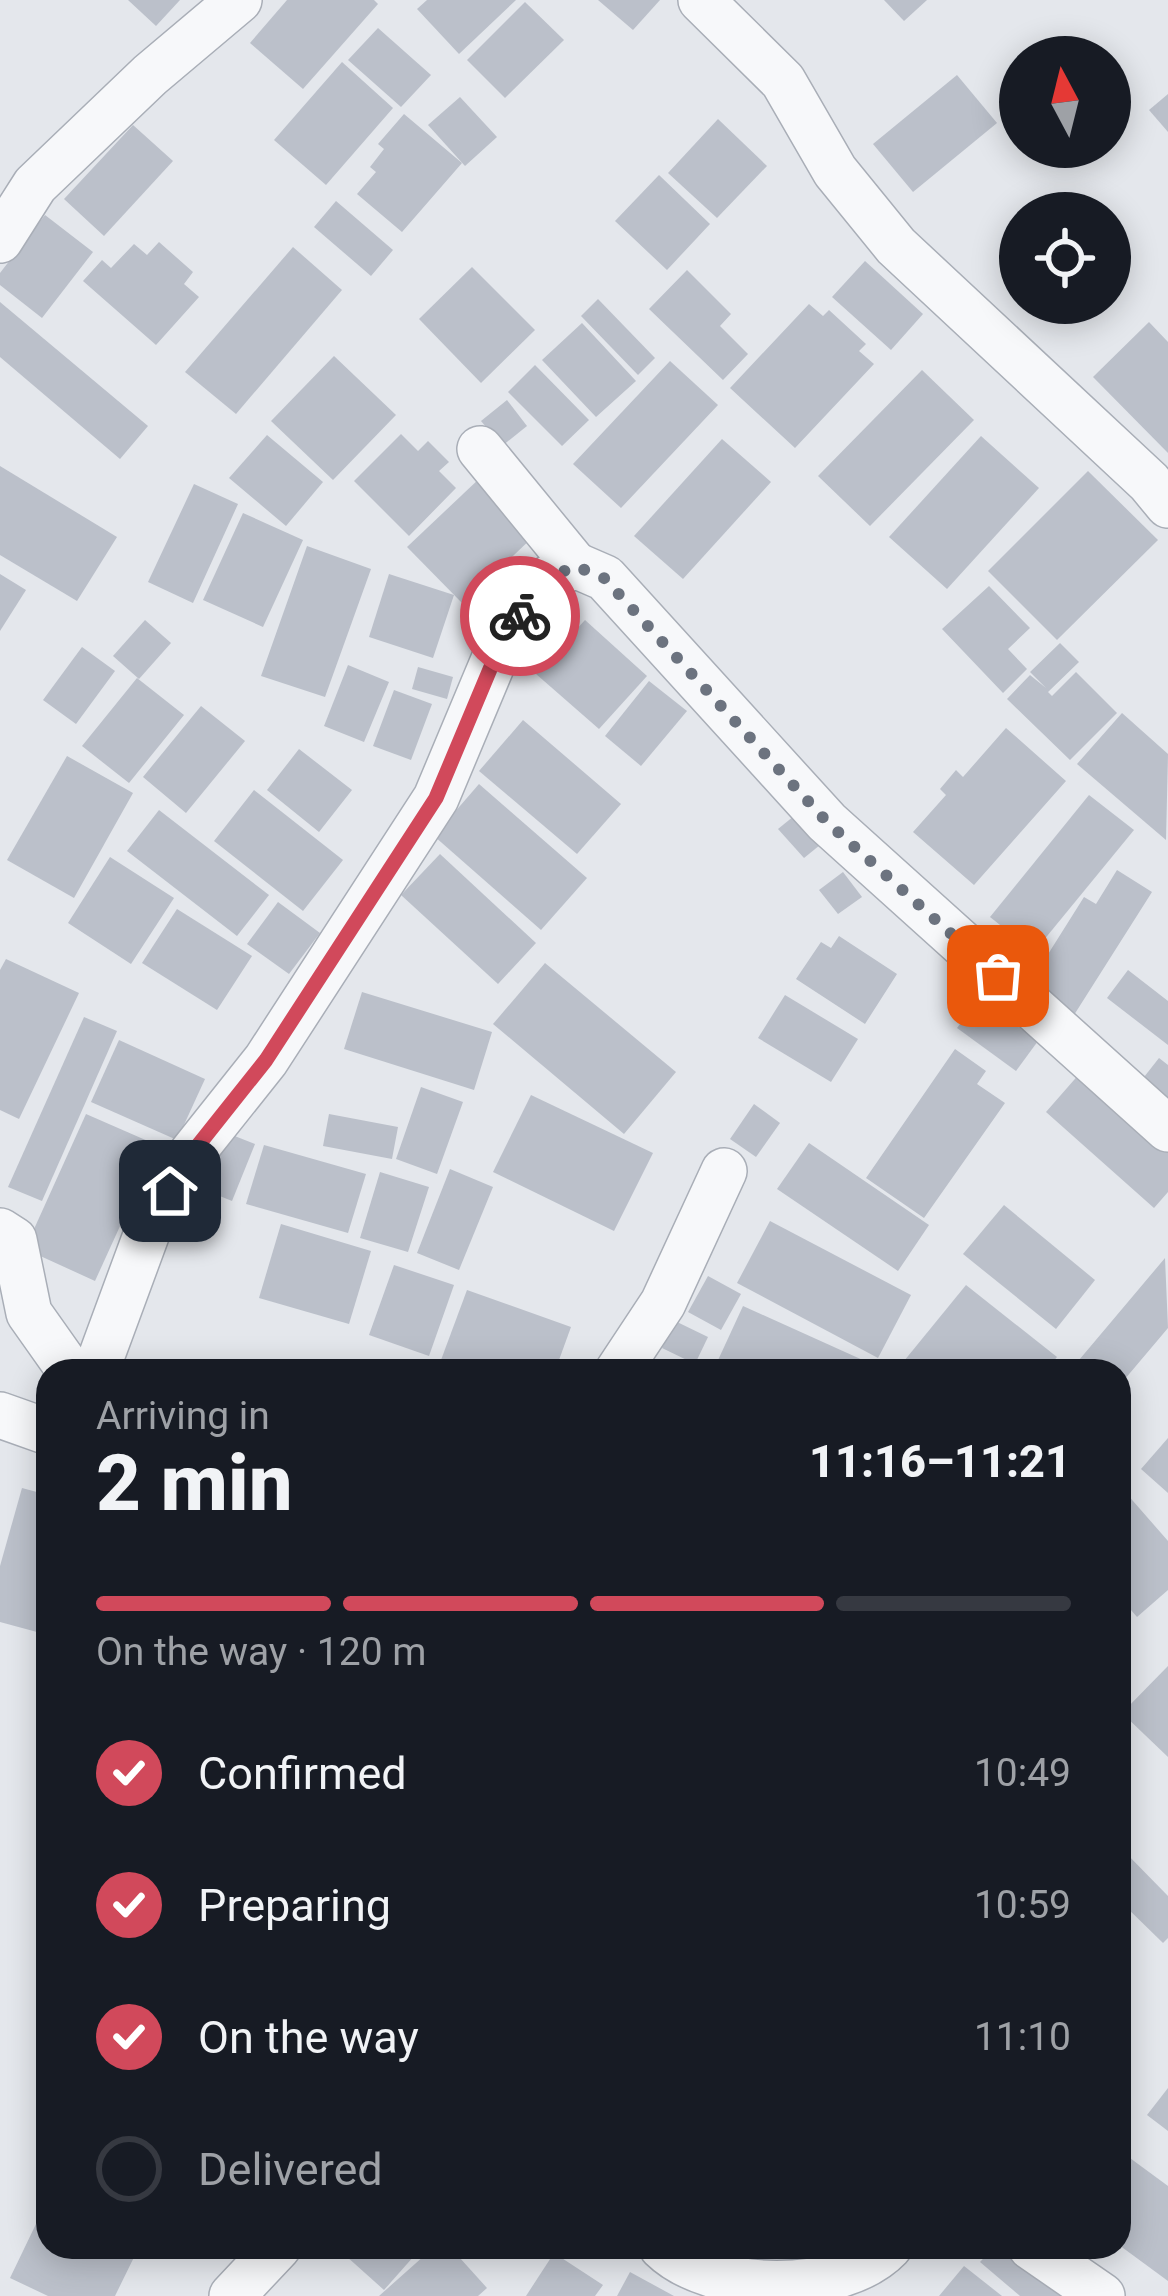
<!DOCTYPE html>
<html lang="en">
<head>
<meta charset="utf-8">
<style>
	body { margin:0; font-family:Roboto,sans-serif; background:#242831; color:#f1f3f6; height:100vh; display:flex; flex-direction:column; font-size:45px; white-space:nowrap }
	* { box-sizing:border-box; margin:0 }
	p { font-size:39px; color:#9ea1a6 }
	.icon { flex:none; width:66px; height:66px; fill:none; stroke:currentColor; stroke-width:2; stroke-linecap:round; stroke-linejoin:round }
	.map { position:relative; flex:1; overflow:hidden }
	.drawer { position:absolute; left:36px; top:1359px; width:1095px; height:900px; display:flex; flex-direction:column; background:#171b24; border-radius:36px; box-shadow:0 6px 30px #0003 }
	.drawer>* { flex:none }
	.needle { width:78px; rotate:353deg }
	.fabs { position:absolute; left:999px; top:36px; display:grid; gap:24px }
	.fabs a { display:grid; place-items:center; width:132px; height:132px; border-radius:50%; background:#171b24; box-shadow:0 6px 30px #0003; font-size:60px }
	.pin { position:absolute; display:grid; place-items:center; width:102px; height:102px; color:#fff; margin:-51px; border-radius:24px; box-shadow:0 6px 18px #0006 }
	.courier { position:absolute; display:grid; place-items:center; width:120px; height:120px; margin:-60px; border:9px solid #d1495b; border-radius:50%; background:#fff; color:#222; box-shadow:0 3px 15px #0007 }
	.headline em { font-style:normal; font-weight:800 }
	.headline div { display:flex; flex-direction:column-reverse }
	.headline { display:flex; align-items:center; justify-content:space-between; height:204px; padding:0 60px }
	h1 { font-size:78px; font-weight:800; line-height:90px }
	.bar { display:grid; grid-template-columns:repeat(4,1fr); gap:18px 12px; align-content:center; height:144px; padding:0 60px }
	.bar i { height:15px; border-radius:9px; background:#363941 }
	.bar .active { background:#d1495b }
	.bar p { grid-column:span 4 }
	ol { padding:0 60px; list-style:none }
	li { display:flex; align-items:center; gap:36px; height:132px }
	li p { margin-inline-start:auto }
	li .icon { padding:12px; border-radius:50%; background:#d1495b; color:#fff; stroke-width:4 }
	li:last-child { color:#9ea1a6 }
	li i { width:66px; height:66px; border:6px solid #363941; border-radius:50% }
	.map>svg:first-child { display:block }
</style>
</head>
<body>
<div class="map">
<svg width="1168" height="2296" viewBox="0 0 1168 2296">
	<rect width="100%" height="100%" fill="#e4e7ec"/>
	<g fill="#bbc0ca">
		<polygon points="128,0 180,0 156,26"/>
		<polygon points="287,0 374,0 378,4 303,89 250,43"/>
		<polygon points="427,0 516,0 459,54 417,9"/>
		<polygon points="598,0 660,0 633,30"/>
		<polygon points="884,0 927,0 904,21"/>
		<polygon points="525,2 564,40 505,98 467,60"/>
		<polygon points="378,28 431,75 401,107 348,60"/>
		<polygon points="342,62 393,108 326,185 274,140"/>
		<polygon points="957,75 997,123 913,192 873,144"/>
		<polygon points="1168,94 1168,132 1149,110"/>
		<polygon points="460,97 497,137 465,166 428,125"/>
		<polygon points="404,114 462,163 402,232 357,194 376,172 370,167 384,149 378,144"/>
		<polygon points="718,119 767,166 717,218 668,173"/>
		<polygon points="133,125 173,161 104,236 64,199"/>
		<polygon points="659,175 710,224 667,270 615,221"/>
		<polygon points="336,201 393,250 371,276 314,227"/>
		<polygon points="45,215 93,252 42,318 0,285 0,273"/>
		<polygon points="159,242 193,272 184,284 199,297 156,345 83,281 102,260 111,268 134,244 147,255"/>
		<polygon points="293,247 342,290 236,414 185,372"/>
		<polygon points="865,261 923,314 891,350 832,297"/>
		<polygon points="472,267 535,330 481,383 419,319"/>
		<polygon points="687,270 731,314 720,326 748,354 723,380 649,309"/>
		<polygon points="598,299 655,358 638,375 581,316"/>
		<polygon points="0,302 148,426 120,459 0,357"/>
		<polygon points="809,304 823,316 829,310 866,344 859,351 874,364 795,448 730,388"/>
		<polygon points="1149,322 1168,342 1168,453 1093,377"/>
		<polygon points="582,323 636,381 596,417 542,360"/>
		<polygon points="334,356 396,415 333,480 271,421"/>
		<polygon points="670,361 718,405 621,508 573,464"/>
		<polygon points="535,365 589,420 562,446 508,392"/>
		<polygon points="922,370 974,420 870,526 818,476"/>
		<polygon points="507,400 527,426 502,446 481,421"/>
		<polygon points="401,434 418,451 428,441 449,462 439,471 456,488 409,536 354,481"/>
		<polygon points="267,435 323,482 286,526 229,478"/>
		<polygon points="981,436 1039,488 947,589 889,537"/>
		<polygon points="722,439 771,482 683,579 634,536"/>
		<polygon points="0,466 117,537 77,601 0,555"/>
		<polygon points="1088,471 1158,540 1057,640 988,571"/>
		<polygon points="481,477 536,534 463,604 407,547"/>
		<polygon points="194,484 238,504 193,603 148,582"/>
		<polygon points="243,513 303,540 263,627 203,600"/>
		<polygon points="307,546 371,569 325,697 261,676"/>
		<polygon points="0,574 26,590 0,631"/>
		<polygon points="389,574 454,595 433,658 369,637"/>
		<polygon points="989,586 1030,628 1008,649 1027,669 1003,693 942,629"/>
		<polygon points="145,620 171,643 139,679 113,656"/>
		<polygon points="585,620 647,676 599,729 536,674"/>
		<polygon points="1060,643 1079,662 1048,692 1052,696 1076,672 1117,713 1070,760 1007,699 1030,675 1046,688 1030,672"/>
		<polygon points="82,647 115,671 76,724 43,700"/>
		<polygon points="348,665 389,682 364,742 324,726"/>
		<polygon points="418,667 453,677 447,699 412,689"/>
		<polygon points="137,678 184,715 129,783 82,746"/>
		<polygon points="649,681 687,711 641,766 605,736"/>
		<polygon points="394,690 432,704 411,760 373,746"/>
		<polygon points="201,706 245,741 186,813 143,777"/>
		<polygon points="1122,713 1168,754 1166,840 1077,764"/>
		<polygon points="523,720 621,804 577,854 479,771"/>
		<polygon points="1006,728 1066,781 974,885 913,832 946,795 940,789 956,770 963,777"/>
		<polygon points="299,749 352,790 319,832 267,790"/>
		<polygon points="67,756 133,793 74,898 7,860"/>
		<polygon points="479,784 587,878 541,930 434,836"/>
		<polygon points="254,790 343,860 303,911 214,841"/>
		<polygon points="1089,795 1134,830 1034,952 990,917"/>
		<polygon points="159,810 269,895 237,936 127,851"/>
		<polygon points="794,816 820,845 804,858 778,829"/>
		<polygon points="440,854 536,943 498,984 401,895"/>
		<polygon points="110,857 174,898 131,964 68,923"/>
		<polygon points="1117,870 1152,892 1074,1015 1028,986 1084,897 1096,904"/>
		<polygon points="843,872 862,897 838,914 819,890"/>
		<polygon points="278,902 320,933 289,974 247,944"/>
		<polygon points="177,909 252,956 217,1010 142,963"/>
		<polygon points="839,936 897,974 865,1024 796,979 821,942 831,948"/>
		<polygon points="6,959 79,993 19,1119 0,1110 0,970"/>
		<polygon points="545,963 676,1072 624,1134 493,1024"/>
		<polygon points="1128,970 1168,1001 1168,1045 1107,998"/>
		<polygon points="362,992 492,1032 474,1090 344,1049"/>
		<polygon points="785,995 858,1039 831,1082 758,1038"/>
		<polygon points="979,999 1038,1041 1016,1071 957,1028"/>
		<polygon points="84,1017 117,1031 42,1201 8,1187"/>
		<polygon points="119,1040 205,1079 177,1140 91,1102"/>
		<polygon points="955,1049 986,1071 977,1084 1005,1103 924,1218 866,1178"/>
		<polygon points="1159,1058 1168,1065 1168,1110 1137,1086"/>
		<polygon points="1088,1064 1168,1136 1168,1192 1154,1208 1046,1112"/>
		<polygon points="421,1087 463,1102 437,1174 396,1159"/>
		<polygon points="531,1095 653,1153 614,1231 493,1172"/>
		<polygon points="754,1104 780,1123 756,1157 730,1139"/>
		<polygon points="86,1114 157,1145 95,1281 25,1249"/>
		<polygon points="329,1114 398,1127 392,1159 323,1146"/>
		<polygon points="227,1133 255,1144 232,1201 205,1190"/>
		<polygon points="809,1143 929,1225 898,1271 777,1189"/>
		<polygon points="264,1145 366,1174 348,1233 246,1204"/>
		<polygon points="450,1169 493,1187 459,1270 417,1253"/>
		<polygon points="380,1172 429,1187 408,1252 360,1238"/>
		<polygon points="1004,1205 1095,1280 1056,1329 963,1254"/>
		<polygon points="770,1221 911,1295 878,1358 737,1283"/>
		<polygon points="281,1224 371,1251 349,1324 259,1298"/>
		<polygon points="1165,1258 1168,1328 1119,1386 1119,1371 1079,1371 1074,1366"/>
		<polygon points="394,1265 454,1285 429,1356 369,1335"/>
		<polygon points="708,1276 741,1294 721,1330 688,1312"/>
		<polygon points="966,1285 1057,1357 1045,1371 917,1371 904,1361"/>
		<polygon points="467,1290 571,1327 555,1371 472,1371 441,1360"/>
		<polygon points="743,1306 876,1366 874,1371 713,1371"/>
		<polygon points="675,1321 708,1337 695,1364 662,1348"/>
		<polygon points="1168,1438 1168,1493 1141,1469"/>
		<polygon points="1119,1485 1168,1541 1168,1590 1137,1617 1119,1596"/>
		<polygon points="22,1488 48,1495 48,1635 0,1622 0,1566"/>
		<polygon points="1168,1666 1168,1757 1122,1713"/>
		<polygon points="1119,1846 1168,1896 1168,1938 1163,1943 1119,1900"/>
		<polygon points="1168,2088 1168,2131 1147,2115"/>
		<polygon points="1119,2150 1168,2186 1168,2281 1119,2245"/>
		<polygon points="48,2199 48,2247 139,2247 115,2296 48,2296 10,2278"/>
		<polygon points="336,2247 422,2247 384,2290"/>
		<polygon points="434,2247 450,2247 487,2288 478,2296 379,2296"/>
		<polygon points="994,2247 1008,2247 1066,2296 1020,2296 980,2262"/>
		<polygon points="554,2253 603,2285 595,2296 526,2296"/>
		<polygon points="964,2266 1002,2296 939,2296"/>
		<polygon points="630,2272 674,2296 617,2296"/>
	</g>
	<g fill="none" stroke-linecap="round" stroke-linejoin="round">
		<g stroke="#a9aeb7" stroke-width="48">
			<g id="street">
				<polyline points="701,0 783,81 835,171 896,246 1149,482 1168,505"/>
				<polyline points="0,240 35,185 150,75 239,0"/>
				<polyline points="480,449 575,565"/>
				<polyline points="0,1231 14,1240 29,1313 70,1371"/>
				<polyline points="96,1371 148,1230 192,1153 266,1060 436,798 504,636 549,578 575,565 605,578 827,822 1168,1129"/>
				<polyline points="618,1371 663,1303 724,1171"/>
				<polyline points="0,1415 48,1432"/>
				<path d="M662,2247C711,2295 842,2296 889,2247"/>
				<polyline points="1031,2247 1102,2296"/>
				<polyline points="232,2296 278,2247"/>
			</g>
		</g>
		<use href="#street" stroke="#f7f8fa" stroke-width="45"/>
	</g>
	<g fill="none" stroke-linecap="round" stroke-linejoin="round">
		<polyline stroke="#6c737f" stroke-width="12" stroke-dasharray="0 21.6" points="520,616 549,578 575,566 604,578 827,822 998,976"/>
		<polyline stroke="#d1495b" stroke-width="15" points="170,1191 192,1153 266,1060 436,798 504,636 520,616"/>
	</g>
</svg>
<div class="fabs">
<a><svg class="needle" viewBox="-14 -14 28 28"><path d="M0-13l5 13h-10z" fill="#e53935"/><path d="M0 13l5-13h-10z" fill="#9ea1a6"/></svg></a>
<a><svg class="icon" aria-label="locate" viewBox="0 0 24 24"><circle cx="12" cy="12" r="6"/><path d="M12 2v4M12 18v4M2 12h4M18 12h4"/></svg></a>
</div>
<div class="pin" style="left:998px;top:976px;background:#ea580c"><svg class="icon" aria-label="bag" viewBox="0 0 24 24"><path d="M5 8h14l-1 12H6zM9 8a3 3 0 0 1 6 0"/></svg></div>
<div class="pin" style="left:170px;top:1191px;background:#1f2937"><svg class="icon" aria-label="home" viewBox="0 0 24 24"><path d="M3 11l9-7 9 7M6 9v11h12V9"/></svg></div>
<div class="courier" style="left:520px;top:616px"><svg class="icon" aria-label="bike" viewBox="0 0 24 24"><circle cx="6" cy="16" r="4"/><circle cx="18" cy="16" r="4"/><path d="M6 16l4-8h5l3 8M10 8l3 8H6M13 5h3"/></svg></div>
<section class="drawer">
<div class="headline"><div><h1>2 min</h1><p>Arriving in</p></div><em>11:16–11:21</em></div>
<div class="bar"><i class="active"></i><i class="active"></i><i class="active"></i><i></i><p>On the way · 120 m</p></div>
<ol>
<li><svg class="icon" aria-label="check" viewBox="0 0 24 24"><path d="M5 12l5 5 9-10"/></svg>Confirmed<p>10:49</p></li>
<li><svg class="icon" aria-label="check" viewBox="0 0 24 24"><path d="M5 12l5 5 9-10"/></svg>Preparing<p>10:59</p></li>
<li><svg class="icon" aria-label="check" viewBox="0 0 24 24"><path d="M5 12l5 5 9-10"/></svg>On the way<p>11:10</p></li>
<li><i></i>Delivered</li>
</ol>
</section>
</div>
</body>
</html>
